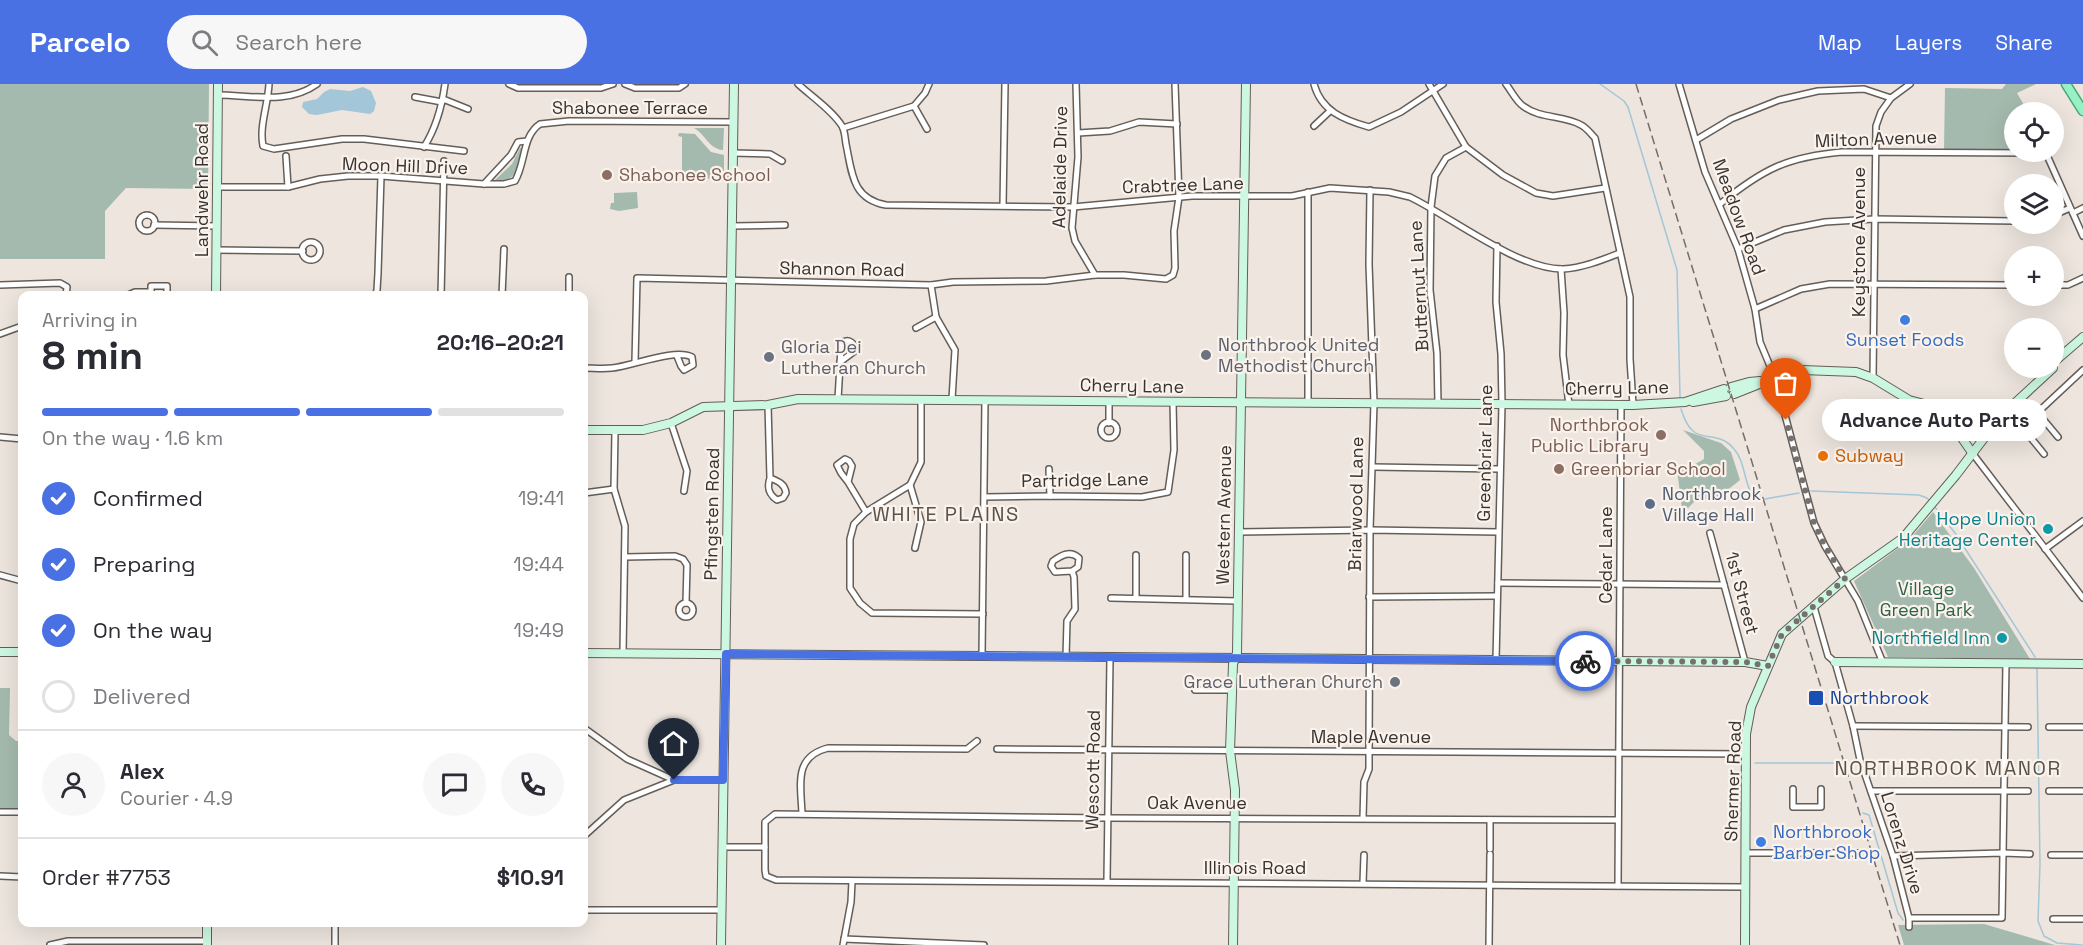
<!DOCTYPE html>
<html lang="en">
<head>
<meta charset="utf-8">
<style>
	body { margin:0; font-family:"Space Grotesk",sans-serif; background:#f7f7f7; color:#2b2b33; height:100vh; display:flex; flex-direction:column; font-size:22px; white-space:nowrap }
	* { box-sizing:border-box; margin:0 }
	p { font-size:20px; color:#7c7c81 }
	.icon { flex:none; width:33px; height:33px; fill:none; stroke:currentColor; stroke-width:2; stroke-linecap:round; stroke-linejoin:round }
	.map { position:relative; flex:1; overflow:hidden }
	.sheet { position:absolute; left:18px; top:207px; width:570px; height:636px; display:flex; flex-direction:column; background:#fff; border-radius:12px; box-shadow:0 6px 24px #0002 }
	.sheet>* { flex:none }
	.fabs { position:absolute; left:2004px; top:18px; display:grid; gap:12px }
	.fabs a { display:grid; place-items:center; width:60px; height:60px; border-radius:50%; background:#fff; box-shadow:0 6px 24px #0002; font-size:30px }
	.pin { position:absolute; display:grid; place-items:center; width:51px; height:51px; color:#fff; margin:-62px -26px; border-radius:50% 50% 50% 0; rotate:-45deg; box-shadow:0 0 6px #0007 }
	.pin .icon { rotate:45deg }
	.courier { position:absolute; display:grid; place-items:center; width:60px; height:60px; margin:-30px; border:4px solid #4971e4; border-radius:50%; background:#fff; color:#222; box-shadow:0 2px 8px #0007 }
	.bubble { position:absolute; height:42px; border-radius:21px; background:#fff; box-shadow:0 6px 24px #0002; font-size:20px; font-weight:600; line-height:42px; text-align:center }
	.overview em { font-style:normal; font-weight:600 }
	.overview div { display:flex; flex-direction:column-reverse }
	.overview { display:flex; align-items:center; justify-content:space-between; height:102px; padding:0 24px }
	h1 { font-size:39px; font-weight:600; line-height:45px }
	.bar { display:grid; grid-template-columns:repeat(4,1fr); gap:9px 6px; align-content:center; height:72px; padding:0 24px }
	.bar i { height:8px; border-radius:4px; background:#e1e1e2 }
	.bar .on { background:#4971e4 }
	.bar p { grid-column:span 4 }
	.line { display:flex; align-items:center; gap:15px; padding:0 24px; border-top:2px solid #e1e1e2 }
	.line div { flex:1 }
	.round { display:grid; place-items:center; flex:none; width:63px; height:63px; border-radius:32px; background:#f7f7f7 }
	ol { padding:0 24px; list-style:none }
	li { display:flex; align-items:center; gap:18px; height:66px }
	li p { margin-inline-start:auto }
	li .icon { padding:6px; border-radius:50%; background:#4971e4; color:#fff; stroke-width:4 }
	li:last-child { color:#7c7c81 }
	li i { width:33px; height:33px; border:3px solid #e1e1e2; border-radius:50% }
	header { display:flex; align-items:center; gap:36px; box-sizing:border-box; height:84px; padding:0 30px; background:#4971e4; color:#fff }
	header strong { font-size:28px }
	nav { display:flex; gap:33px; margin-inline-start:auto; font-size:21px }
	.search { width:420px; height:54px; background:#f7f7f7; display:flex; align-items:center; gap:15px; box-sizing:border-box; padding:0 21px; border-radius:33px; color:#7c7c81; font-size:22px }
	.map>svg:first-child { display:block }
</style>
</head>
<body>
<header>
<strong>Parcelo</strong>
<div class="search"><svg class="icon" aria-label="search" viewBox="0 0 24 24"><circle cx="10" cy="10" r="6"/><path d="M15 15l6 6"/></svg>Search here</div>
<nav><a>Map</a><a>Layers</a><a>Share</a></nav>
</header>
<div class="map">
<svg width="2083" height="861" viewBox="0 0 2083 861">
	<rect width="100%" height="100%" fill="#ede5de"/>
	<g fill="#a5baae">
		<polygon points="0,0 209,0 208,105 126,104 105,127 105,175 0,175"/>
		<polygon points="2006,0 2036,0 2017,9 2028,28 2014,28 2014,65 1944,65 1945,4 2002,5"/>
		<path d="M694,44H724L723,66C709,65 705,50 694,44Z"/>
		<polygon points="679,49 695,50 711,68 724,71 724,97 699,93 679,92 682,91 682,53 678,52"/>
		<path d="M520,64H523C519,85 517,98 493,97L492,95L495,96L512,80Z"/>
		<polygon points="637,108 638,124 619,127 610,125 611,119 614,119 614,109"/>
		<polygon points="1683,346 1721,359 1731,368 1740,396 1720,412 1694,418 1688,424 1682,424 1677,386 1685,386 1704,375 1704,367"/>
		<polygon points="1933,428 1974,484 2030,575 1888,573 1854,497 1909,456"/>
		<polygon points="0,604 10,604 9,651 16,657 22,657 22,724 0,724"/>
		<polygon points="1984,840 2055,861 1904,861 1898,841"/>
	</g>
	<polygon fill="#a3c6d8" points="363,3 371,7 376,19 374,27 370,30 342,26 317,31 309,30 302,23 303,18 317,15 324,8 330,5 350,7"/>
	<g fill="none" stroke-linecap="round" stroke-linejoin="round">
		<g stroke="#a3c6d8" stroke-width="1.5">
			<polyline points="1600,0 1624,17 1628,23 1677,186 1680,313"/>
			<path d="M1681,325C1694,368 1714,341 1734,365C1747,379 1743,406 1758,416"/>
			<polyline points="1811,407 1919,411 1927,414 1931,418"/>
			<polyline points="1765,415 1799,409"/>
			<polyline points="1934,422 1955,449 2035,573"/>
			<polyline points="2037,585 2040,780 2038,837 2044,852 2057,859 2082,861"/>
			<polyline points="1755,679 1835,679"/>
			<polyline points="1863,729 1869,731 1898,829 1903,836"/>
		</g>
		<g stroke="#655e58" stroke-width="8">
			<g id="street">
				<path d="M269,0C268,21 259,42 263,62L274,65L342,55H364L464,67"/>
				<polyline points="509,0 518,4 601,4 613,0"/>
				<polyline points="625,0 635,4 679,4 685,0"/>
				<path d="M798,0C811,12 833,27 842,42C845,47 845,55 846,60C852,89 852,115 886,121L1073,123L1192,112H1292L1330,104L1389,108L1410,113C1451,133 1519,186 1563,185C1582,184 1602,176 1620,169"/>
				<polyline points="1076,0 1078,73 1072,144 1075,157 1095,191"/>
				<path d="M1314,0C1321,27 1344,36 1369,43L1401,28L1443,0"/>
				<polyline points="1429,0 1466,63 1503,91 1536,109 1553,112 1605,104"/>
				<path d="M1506,0C1512,8 1516,17 1523,22C1540,35 1563,31 1581,41C1587,44 1591,50 1595,54L1630,213V275L1633,321"/>
				<polyline points="1679,0 1705,88 1738,165 1755,225 1760,258 1775,294 1814,439 1825,462 1858,517 1883,579"/>
				<path d="M218,11C251,11 288,21 317,0"/>
				<polyline points="415,13 442,18"/>
				<polyline points="443,15 468,25"/>
				<polyline points="914,22 927,45"/>
				<polyline points="1314,42 1330,27"/>
				<polyline points="843,44 914,22 925,9 929,0"/>
				<polyline points="1078,49 1110,47 1139,38 1177,40"/>
				<polyline points="1696,56 1731,35 1779,16 1818,7 1864,5 1891,14"/>
				<path d="M424,63C436,44 442,22 445,0"/>
				<polyline points="733,69 770,70 782,77"/>
				<polyline points="286,72 288,103"/>
				<polyline points="484,100 511,71 518,58 527,57"/>
				<path d="M217,103H288L320,95L348,92H381L484,100H504L515,97C526,78 522,52 540,40L569,37L734,38"/>
				<polyline points="1308,108 1308,319"/>
				<path d="M1720,120C1763,85 1787,73 1842,68L2046,69L2083,152"/>
				<polyline points="1003,122 1005,0"/>
				<polyline points="2073,129 2083,124"/>
				<polyline points="2054,131 2070,124"/>
				<circle cx="147" cy="139" r="8"/>
				<polyline points="154,141 217,142"/>
				<polyline points="732,142 785,141"/>
				<circle cx="311" cy="167" r="9"/>
				<polyline points="1738,165 1784,146 1825,138 1874,135 2014,137"/>
				<polyline points="216,166 303,167"/>
				<polyline points="1561,185 1564,229 1563,271 1569,321"/>
				<polyline points="569,193 569,212"/>
				<polyline points="0,201 60,199 67,203 66,212"/>
				<polyline points="931,201 936,233 955,266 952,315"/>
				<polyline points="2054,201 2068,201 2083,194"/>
				<polyline points="126,212 135,208 151,208"/>
				<polyline points="151,212 151,202 167,202 167,212"/>
				<polyline points="375,212 377,206 378,189 381,92"/>
				<polyline points="441,212 444,77"/>
				<polyline points="502,212 504,165"/>
				<polyline points="1755,225 1801,205 1830,200 2014,201"/>
				<polyline points="916,244 936,233"/>
				<polyline points="0,250 22,242"/>
				<polyline points="635,278 637,194 931,201 953,198 1046,197 1095,191 1124,191 1166,195 1173,191 1175,184 1174,147 1179,113 1175,0"/>
				<path d="M584,284C593,284 603,285 612,284C632,282 675,264 692,273L693,281L684,286L681,282L677,272"/>
				<polyline points="1873,294 1876,42 1881,28 1891,14 1910,0"/>
				<path d="M838,315L841,264L843,258C850,254 854,260 856,266L840,278"/>
				<polyline points="921,315 921,378 910,401 866,428 854,440 850,455 850,504 860,519 872,529 983,530"/>
				<polyline points="1438,320 1437,269 1430,206 1431,123 1435,92 1446,74 1466,63"/>
				<path d="M768,321L770,394C767,403 768,410 777,416L783,414L786,409C785,400 778,397 770,394"/>
				<polyline points="2038,329 2058,353"/>
				<circle cx="1109" cy="346" r="8"/>
				<polyline points="671,339 687,387 684,407"/>
				<polyline points="1109,339 1109,317"/>
				<polyline points="615,347 614,405 625,442 623,569"/>
				<polyline points="0,353 22,355"/>
				<polyline points="1973,370 2083,514"/>
				<polyline points="2044,370 2022,343 2083,286"/>
				<polyline points="1373,383 1499,385"/>
				<polyline points="1049,385 1050,412"/>
				<polyline points="848,398 841,389 837,381 845,375 849,377 852,382 848,398 866,428"/>
				<polyline points="910,401 921,438 915,464"/>
				<polyline points="584,409 614,405"/>
				<polyline points="985,413 1050,412 1142,413 1168,408 1174,366 1173,318"/>
				<polyline points="1239,448 1370,446 1498,448"/>
				<polyline points="1710,449 1745,578"/>
				<polyline points="2045,465 2083,437"/>
				<polyline points="625,473 675,472 683,475 687,481 686,519"/>
				<polyline points="0,491 22,497"/>
				<polyline points="1498,499 1724,501"/>
				<polyline points="1369,513 1496,512"/>
				<polyline points="1111,514 1238,517"/>
				<polyline points="1136,514 1136,471"/>
				<polyline points="1186,515 1186,471"/>
				<circle cx="686" cy="526" r="7"/>
				<polyline points="1814,523 1828,572 1835,578 1853,642 1860,676 1893,772 1909,834 1909,843"/>
				<polyline points="982,572 985,316"/>
				<path d="M1066,573L1067,537L1075,525L1074,493L1072,487L1078,483L1079,474C1070,466 1062,471 1053,477L1051,482L1055,488L1072,487"/>
				<polyline points="1496,576 1502,320 1501,270 1496,218 1497,162"/>
				<polyline points="1195,606 1231,606"/>
				<polyline points="1853,642 2028,643"/>
				<polyline points="2049,643 2083,643"/>
				<polyline points="584,644 627,675 674,696 723,696"/>
				<polyline points="997,665 1746,670"/>
				<polyline points="1793,705 1793,723 1821,723 1821,705"/>
				<polyline points="1871,707 2028,707"/>
				<polyline points="2049,707 2083,707"/>
				<polyline points="0,728 22,728"/>
				<path d="M802,730C801,701 793,673 828,664L967,665L977,657"/>
				<polyline points="1363,734 1364,698 1369,685 1369,668 1370,446 1374,319 1369,180 1370,106"/>
				<polyline points="1618,736 1107,734 775,730 765,738 765,786 766,792 776,796 1745,803"/>
				<polyline points="584,752 624,716 674,696"/>
				<polyline points="722,763 765,763"/>
				<polyline points="1490,765 1490,736"/>
				<polyline points="1745,769 1857,769"/>
				<polyline points="2051,771 2083,771"/>
				<polyline points="1893,772 2003,769 2030,770"/>
				<polyline points="0,792 22,793"/>
				<polyline points="1107,797 1110,574"/>
				<polyline points="1363,799 1364,771"/>
				<polyline points="1618,802 1621,321"/>
				<polyline points="584,826 721,826"/>
				<polyline points="1909,834 2002,834 2006,579"/>
				<polyline points="2053,835 2083,835"/>
				<polyline points="844,855 984,861"/>
				<polyline points="50,861 68,857 207,857"/>
				<polyline points="335,861 335,838"/>
				<polyline points="843,861 851,818 852,797"/>
				<polyline points="1489,861 1490,770"/>
			</g>
		</g>
		<g stroke="#655e58" stroke-width="10">
			<g id="secondary">
				<polyline points="216,212 218,0"/>
				<polyline points="2054,278 2083,253"/>
				<polyline points="1731,303 1749,298 1760,297"/>
				<polyline points="1734,310 1782,291 1802,286 1856,288 1873,294 1909,316 1932,322 1948,334 1973,370"/>
				<polyline points="1693,318 1726,312"/>
				<polyline points="584,346 643,346 671,339 703,323 768,321 798,315 1633,321 1685,318 1724,305"/>
				<polyline points="0,568 22,568"/>
				<polyline points="584,569 1745,578 1768,582"/>
				<polyline points="1835,578 2083,580"/>
				<polyline points="207,861 207,838"/>
				<polyline points="721,861 734,0"/>
				<polyline points="1233,861 1235,706 1230,667 1233,580 1237,569 1246,0"/>
				<polyline points="1745,861 1746,650 1751,623 1782,550 1845,495 1903,454 1956,391 2000,333 2053,284"/>
			</g>
		</g>
		<g stroke="#4aa778" stroke-width="11">
			<polyline id="primary" points="2066,0 2083,27"/>
		</g>
		<use href="#street" stroke="#fff" stroke-width="5"/>
		<use href="#secondary" stroke="#ccf8e2" stroke-width="8"/>
		<use href="#primary" stroke="#98f0c5" stroke-width="8"/>
		<polyline stroke="#736e6a" stroke-width="1.5" stroke-dasharray="9 4.5" stroke-linecap="butt" points="1636,0 1900,861"/>
	</g>
	<g fill="none" stroke-linecap="round" stroke-linejoin="round">
		<polyline stroke="#76716e" stroke-width="6" stroke-dasharray="0 10.8" points="1585,577 1745,578 1768,582 1782,550 1845,495 1825,462 1814,439 1786,336"/>
		<polyline stroke="#4971e4" stroke-width="8" points="674,696 723,696 726,570 1585,577"/>
	</g>
	<g fill="#8d6e63" stroke="#fbf2eb" stroke-width="2">
		<circle cx="607" cy="91" r="6"/>
		<circle cx="1661" cy="351" r="6"/>
		<circle cx="1559" cy="385" r="6"/>
	</g>
	<g fill="#3f7fe0" stroke="#fbf2eb" stroke-width="2">
		<circle cx="1905" cy="236" r="6"/>
		<circle cx="1761" cy="758" r="6"/>
	</g>
	<g fill="#6b7280" stroke="#fbf2eb" stroke-width="2">
		<circle cx="1206" cy="271" r="6"/>
		<circle cx="769" cy="273" r="6"/>
		<circle cx="1395" cy="598" r="6"/>
	</g>
	<circle fill="#e8710a" stroke="#fbf2eb" stroke-width="2" cx="1823" cy="372" r="6"/>
	<circle fill="#5c6f8a" stroke="#fbf2eb" stroke-width="2" cx="1650" cy="420" r="6"/>
	<g fill="#0f9aa8" stroke="#fbf2eb" stroke-width="2">
		<circle cx="2048" cy="445" r="6"/>
		<circle cx="2002" cy="554" r="6"/>
	</g>
	<rect fill="#1a4fb4" stroke="#fbf2eb" stroke-width="2" x="1808" y="606" width="16" height="16" rx="3"/>
	<g text-anchor="middle" stroke-width="4.5" stroke-linejoin="round" paint-order="stroke">
		<g font-size="18" fill="#363331" stroke="#fbf2eb">
			<text x="630" y="30">Shabonee Terrace</text>
			<text transform="translate(1876 55) rotate(-2)" y="6">Milton Avenue</text>
			<text transform="translate(405 82) rotate(2)" y="6">Moon Hill Drive</text>
			<text transform="translate(1060 83) rotate(-89)" y="6">Adelaide Drive</text>
			<text transform="translate(1183 101) rotate(-2)" y="6">Crabtree Lane</text>
			<text transform="translate(202 106) rotate(-90)" y="6">Landwehr Road</text>
			<text transform="translate(1739 133) rotate(70)" y="6">Meadow Road</text>
			<text transform="translate(1859 158) rotate(-90)" y="6">Keystone Avenue</text>
			<text transform="translate(842 185) rotate(1)" y="6">Shannon Road</text>
			<text transform="translate(1419 202) rotate(-93)" y="6">Butternut Lane</text>
			<text transform="translate(1132 302) rotate(1)" y="6">Cherry Lane</text>
			<text transform="translate(1617 304) rotate(-1)" y="6">Cherry Lane</text>
			<text transform="translate(1485 369) rotate(-89)" y="6">Greenbriar Lane</text>
			<text transform="translate(1085 396) rotate(-1)" y="6">Partridge Lane</text>
			<text transform="translate(1356 420) rotate(-89)" y="6">Briarwood Lane</text>
			<text transform="translate(712 430) rotate(-89)" y="6">Pfingsten Road</text>
			<text transform="translate(1224 431) rotate(-89)" y="6">Western Avenue</text>
			<text transform="translate(1606 471) rotate(-90)" y="6">Cedar Lane</text>
			<text transform="translate(1742 509) rotate(75)" y="6">1st Street</text>
			<text x="1371" y="659">Maple Avenue</text>
			<text transform="translate(1093 686) rotate(-89)" y="6">Wescott Road</text>
			<text transform="translate(1733 697) rotate(-88)" y="6">Shermer Road</text>
			<text x="1197" y="725">Oak Avenue</text>
			<text transform="translate(1902 759) rotate(73)" y="6">Lorenz Drive</text>
			<text x="1255" y="790">Illinois Road</text>
		</g>
		<g font-size="18" fill="#785e54" stroke="#fbf2eb" text-anchor="start">
			<text x="619" y="97">Shabonee School</text>
			<text x="1649" y="347" text-anchor="end">Northbrook<tspan x="1649" dy="21">Public Library</tspan></text>
			<text x="1571" y="391">Greenbriar School</text>
		</g>
		<g font-size="18" fill="#366cbe" stroke="#fbf2eb">
			<text x="1905" y="262">Sunset Foods</text>
			<text x="1773" y="754" text-anchor="start">Northbrook<tspan x="1773" dy="21">Barber Shop</tspan></text>
		</g>
		<g font-size="18" fill="#5b616d" stroke="#fbf2eb" text-anchor="start">
			<text x="1218" y="267">Northbrook United<tspan x="1218" dy="21">Methodist Church</tspan></text>
			<text x="781" y="269">Gloria Dei<tspan x="781" dy="21">Lutheran Church</tspan></text>
			<text x="1383" y="604" text-anchor="end">Grace Lutheran Church</text>
		</g>
		<g font-size="18" fill="#c56008" stroke="#fbf2eb" text-anchor="start">
			<text x="1835" y="378">Subway</text>
		</g>
		<g font-size="18" fill="#4e5e75" stroke="#fbf2eb" text-anchor="start">
			<text x="1662" y="416">Northbrook<tspan x="1662" dy="21">Village Hall</tspan></text>
		</g>
		<g font-size="18" fill="#0d838f" stroke="#fbf2eb" text-anchor="end">
			<text x="2036" y="441">Hope Union<tspan x="2036" dy="21">Heritage Center</tspan></text>
			<text x="1990" y="560">Northfield Inn</text>
		</g>
		<g font-size="18" fill="#2a644a" stroke="#fbf2eb">
			<text x="1926" y="511">Village<tspan x="1926" dy="21">Green Park</tspan></text>
		</g>
		<g font-size="18" fill="#164399" stroke="#fbf2eb" text-anchor="start">
			<text x="1830" y="620">Northbrook</text>
		</g>
		<g font-size="20" letter-spacing="1.5" fill="#59534d" stroke="#fbf2eb">
			<text x="946" y="437">WHITE PLAINS</text>
			<text x="1948" y="691">NORTHBROOK MANOR</text>
		</g>
	</g>
</svg>
<div class="fabs">
<a><svg class="icon" aria-label="locate" viewBox="0 0 24 24"><circle cx="12" cy="12" r="6"/><path d="M12 2v4M12 18v4M2 12h4M18 12h4"/></svg></a>
<a><svg class="icon" aria-label="layers" viewBox="0 0 24 24"><path d="M12 4l9 5-9 5-9-5zM3 14l9 5 9-5"/></svg></a>
<a>+</a>
<a>−</a>
</div>
<div class="pin" style="left:1786px;top:336px;background:#ea580c"><svg class="icon" aria-label="bag" viewBox="0 0 24 24"><path d="M5 8h14l-1 12H6zM9 8a3 3 0 0 1 6 0"/></svg></div>
<div class="pin" style="left:674px;top:696px;background:#1f2937"><svg class="icon" aria-label="home" viewBox="0 0 24 24"><path d="M3 11l9-7 9 7M6 9v11h12V9"/></svg></div>
<div class="courier" style="left:1585px;top:577px"><svg class="icon" aria-label="bike" viewBox="0 0 24 24"><circle cx="6" cy="16" r="4"/><circle cx="18" cy="16" r="4"/><path d="M6 16l4-8h5l3 8M10 8l3 8H6M13 5h3"/></svg></div>
<div class="bubble" style="left:1822px;top:315px;width:225px">Advance Auto Parts</div>
<section class="sheet">
<div class="overview"><div><h1>8 min</h1><p>Arriving in</p></div><em>20:16–20:21</em></div>
<div class="bar"><i class="on"></i><i class="on"></i><i class="on"></i><i></i><p>On the way · 1.6 km</p></div>
<ol>
<li><svg class="icon" aria-label="check" viewBox="0 0 24 24"><path d="M5 12l5 5 9-10"/></svg>Confirmed<p>19:41</p></li>
<li><svg class="icon" aria-label="check" viewBox="0 0 24 24"><path d="M5 12l5 5 9-10"/></svg>Preparing<p>19:44</p></li>
<li><svg class="icon" aria-label="check" viewBox="0 0 24 24"><path d="M5 12l5 5 9-10"/></svg>On the way<p>19:49</p></li>
<li><i></i>Delivered</li>
</ol>
<div class="line" style="height:108px"><a class="round"><svg class="icon" aria-label="person" viewBox="0 0 24 24"><circle cx="12" cy="8" r="4"/><path d="M4 21q1-7 8-7t8 7"/></svg></a><div><b>Alex</b><p>Courier · 4.9</p></div><a class="round"><svg class="icon" aria-label="chat" viewBox="0 0 24 24"><path d="M4 5h16v11H9l-5 4z"/></svg></a><a class="round"><svg class="icon" aria-label="phone" viewBox="0 0 24 24"><path d="M5 4h4l2 5-3 2q2 4 5 5l2-3 5 2v4C11 20 4 13 5 4z"/></svg></a></div>
<div class="line" style="height:78px"><div>Order #7753</div><b>$10.91</b></div>
</section>
</div>
</body>
</html>
